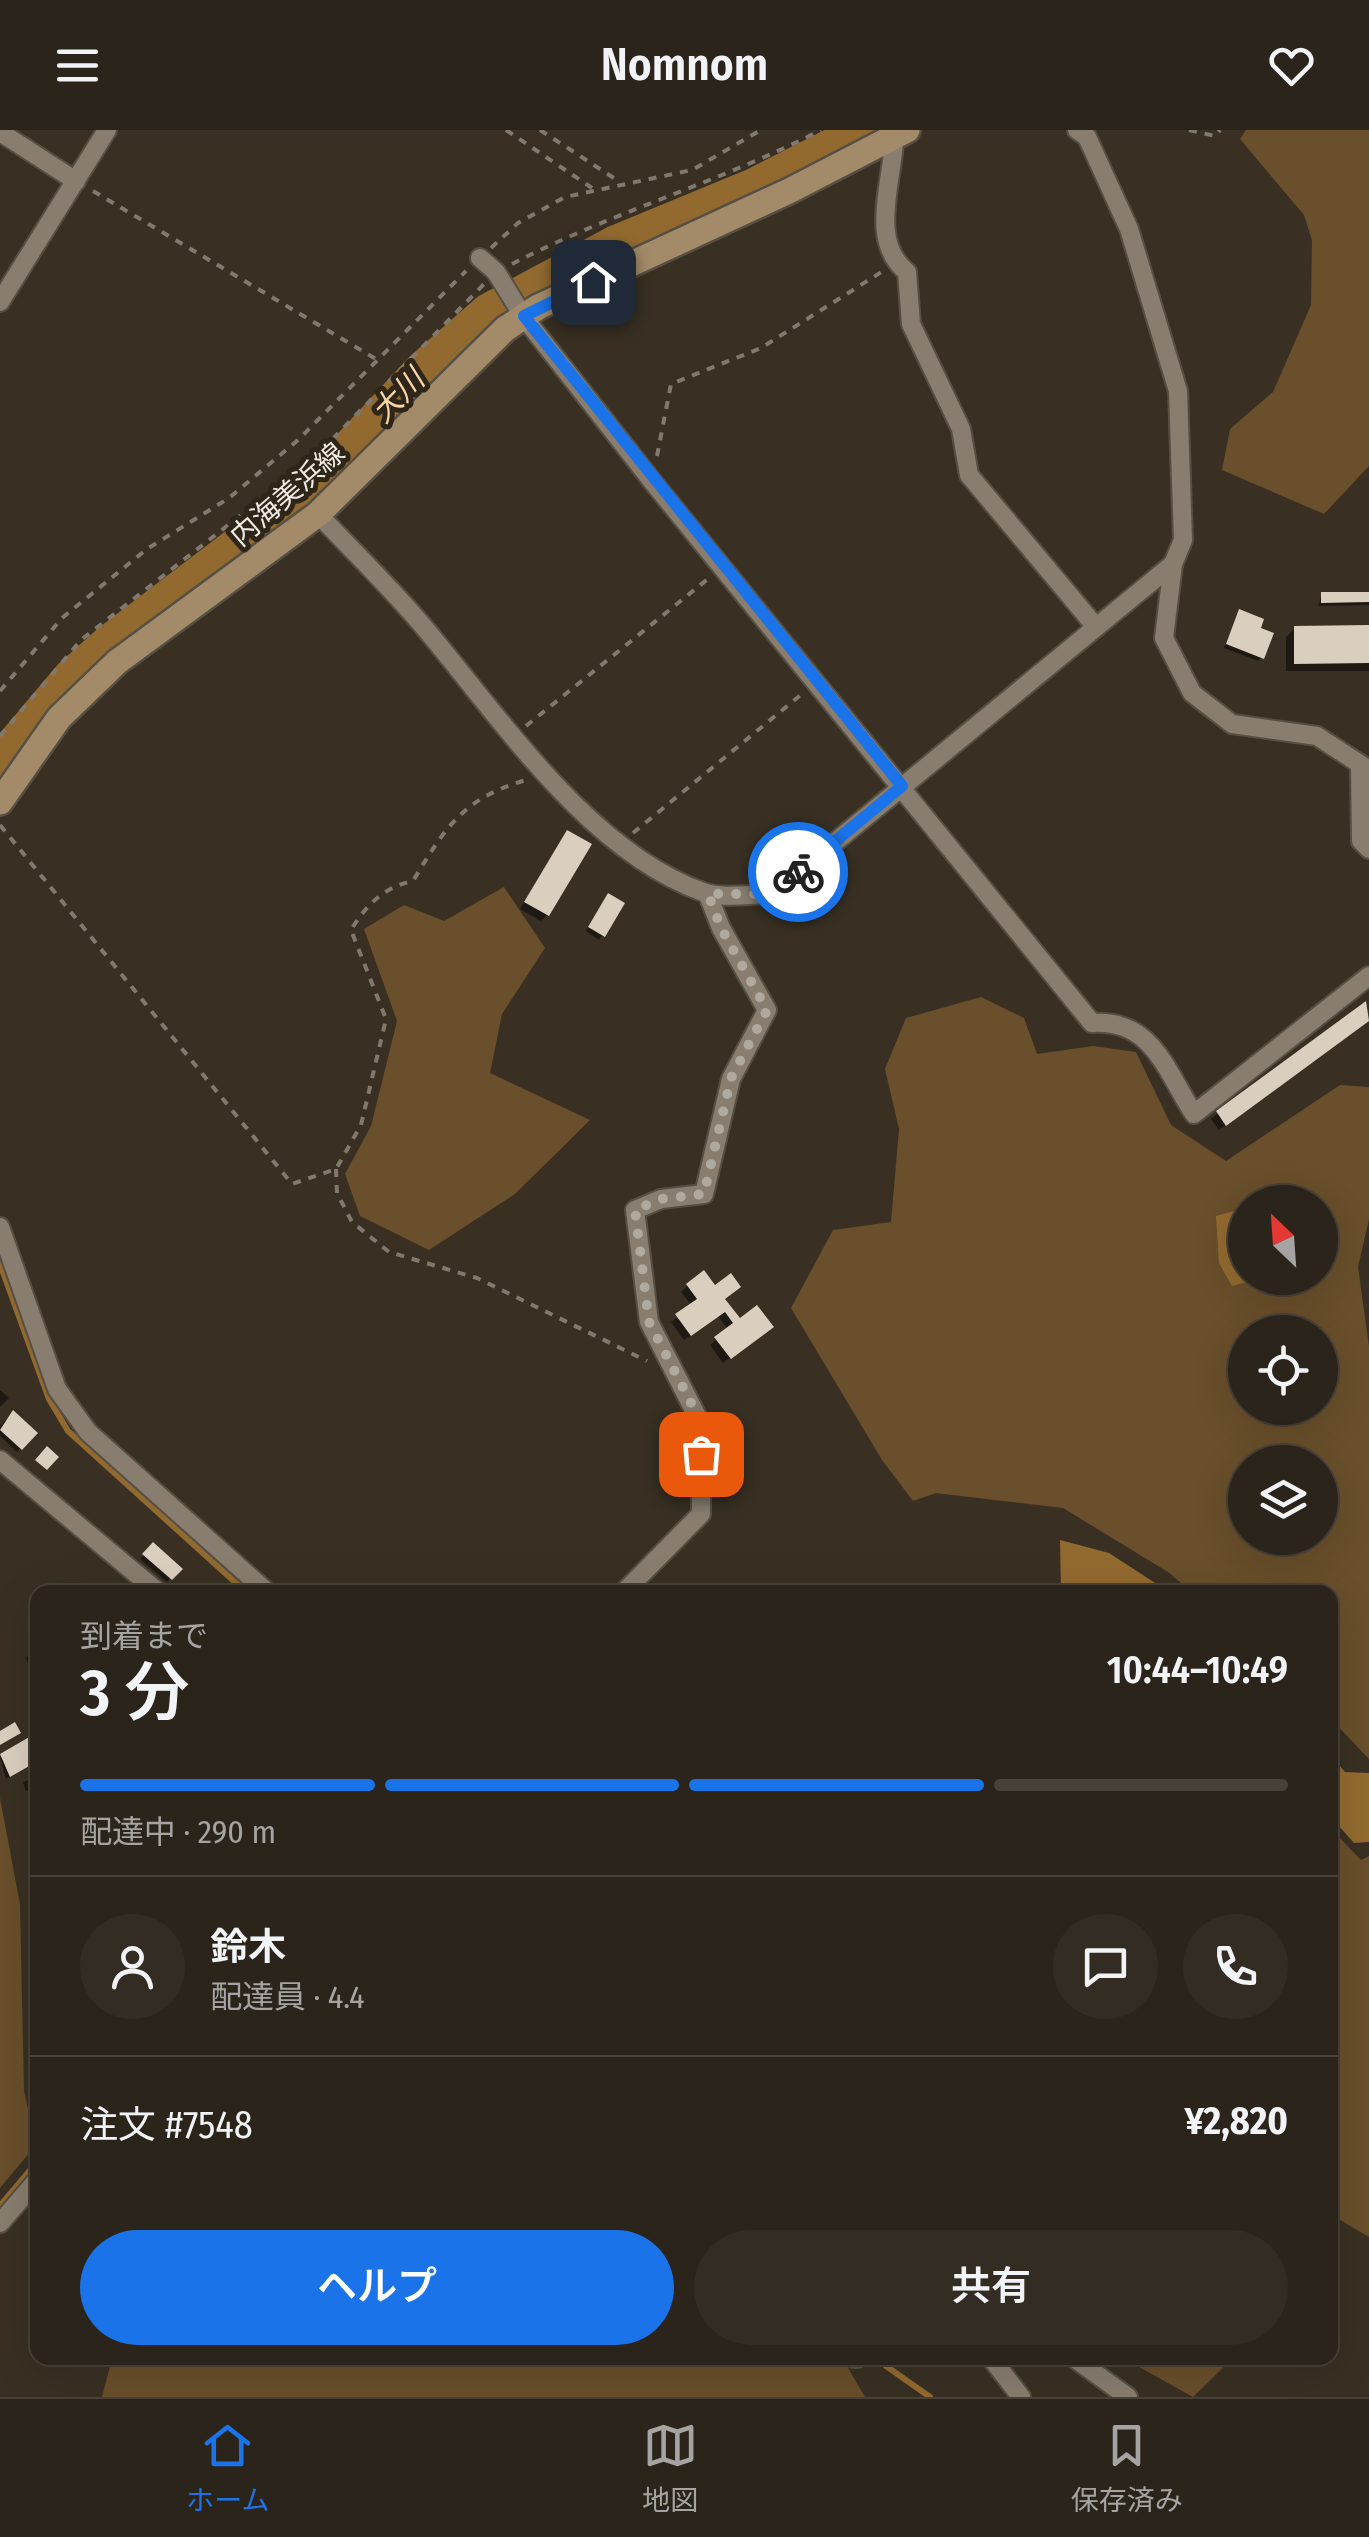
<!DOCTYPE html>
<html lang="ja">
<head>
<meta charset="utf-8">
<style>
	body { margin:0; font-family:"Fira Sans Condensed","Noto Sans JP",sans-serif; background:#332c23; color:#f1f3f6; height:100vh; display:flex; flex-direction:column; font-size:38px; white-space:nowrap }
	* { box-sizing:border-box; margin:0 }
	p { font-size:32px; color:#a6a4a2 }
	.icon { flex:none; width:55px; height:55px; fill:none; stroke:currentColor; stroke-width:2; stroke-linecap:round; stroke-linejoin:round }
	.map { position:relative; flex:1; overflow:hidden }
	.side { position:absolute; left:30px; top:1455px; width:1308px; height:780px; display:flex; flex-direction:column; background:#2b241a; border-radius:20px; box-shadow:0 10px 40px #0002,0 0 0 2px #474139 }
	.side>* { flex:none }
	.needle { width:65px; rotate:335deg }
	.tools { position:absolute; left:1228px; top:1055px; display:grid; gap:20px }
	.tools a { display:grid; place-items:center; width:110px; height:110px; border-radius:50%; background:#2b241a; box-shadow:0 10px 40px #0002,0 0 0 2px #474139; font-size:50px }
	.pin { position:absolute; display:grid; place-items:center; width:85px; height:85px; color:#fff; margin:-42px; border-radius:20px; box-shadow:0 5px 15px #0006 }
	.courier { position:absolute; display:grid; place-items:center; width:100px; height:100px; margin:-50px; border:8px solid #1a73e8; border-radius:50%; background:#fff; color:#222; box-shadow:0 2px 12px #0007 }
	.summary em { font-style:normal; font-weight:600 }
	.summary div { display:flex; flex-direction:column-reverse }
	.summary { display:flex; align-items:center; justify-content:space-between; height:170px; padding:0 50px }
	h1 { font-size:65px; font-weight:600; line-height:75px }
	.bar { display:grid; grid-template-columns:repeat(4,1fr); gap:15px 10px; align-content:center; height:120px; padding:0 50px }
	.bar i { height:12px; border-radius:8px; background:#474139 }
	.bar .on { background:#1a73e8 }
	.bar p { grid-column:span 4 }
	.line { display:flex; align-items:center; gap:25px; padding:0 50px; border-top:2px solid #474139 }
	.line div { flex:1 }
	.round { display:grid; place-items:center; flex:none; width:105px; height:105px; border-radius:52px; background:#332c23 }
	.primary-button { display:flex; gap:20px; margin-top:auto; padding:20px 50px }
	.primary-button a { flex:1; height:115px; border-radius:60px; background:#1a73e8; color:#fff; font-size:40px; font-weight:600; line-height:115px; text-align:center }
	.primary-button a+a { background:#332c23; color:#f1f3f6 }
	header { display:flex; justify-content:space-between; align-items:center; height:130px; padding:0 50px; background:#2b241a; font-size:45px; font-weight:600 }
	.menu { display:flex; justify-content:space-around; align-items:center; height:140px; border-top:2px solid #474139; background:#2b241a; font-size:28px; color:#a6a4a2 }
	.menu a { display:grid; justify-items:center; gap:5px }
	.menu .on { color:#1a73e8 }
	.map>svg:first-child { display:block }
</style>
</head>
<body>
<header><svg class="icon" aria-label="menu" viewBox="0 0 24 24"><path d="M4 6h16M4 12h16M4 18h16"/></svg>Nomnom<svg class="icon" aria-label="heart" viewBox="0 0 24 24"><path d="M12 20l-8-8c-3-5 5-10 8-4 3-6 11-1 8 4z"/></svg></header>
<div class="map">
<svg width="1369" height="2267" viewBox="0 0 1369 2267">
	<rect width="100%" height="100%" fill="#393023"/>
	<g fill="#694f2b" fill-rule="evenodd">
		<polygon points="1246,0 1369,0 1369,336 1324,384 1222,340 1230,299 1273,262 1311,175 1312,110 1304,85 1240,9"/>
		<polygon points="504,757 545,818 502,884 490,943 590,990 515,1064 429,1120 360,1086 345,1044 371,996 397,891 364,799 404,775 444,791"/>
		<path d="M981,867L1024,888L1037,924L1093,916L1136,922L1171,995L1226,1031L1340,955L1369,957V1089L1358,1137L1369,1216V1629L1330,1588V1462H1192L1168,1442L1063,1378L936,1363L913,1371L882,1330L791,1178L833,1100L891,1092L899,999L885,939L906,888ZM1245,1072H1320V1148H1245ZM1245,1202H1320V1278H1245ZM1245,1332H1320V1408H1245Z"/>
		<polygon points="0,1668 20,1774 24,1961 36,2015 0,2058"/>
		<polygon points="1330,1698 1361,1730 1369,1726 1369,2107 1340,2090 1330,2105"/>
		<polygon points="112,2228 548,2228 564,2234 655,2228 835,2228 847,2236 865,2267 102,2267"/>
		<polygon points="1123,2228 1233,2228 1193,2267"/>
	</g>
	<g fill="#926a30">
		<polygon points="1245,1078 1247,1152 1232,1156 1219,1133 1216,1086"/>
		<polygon points="1060,1410 1109,1423 1169,1462 1061,1462"/>
		<polygon points="1330,1625 1345,1642 1369,1643 1369,1712 1354,1713 1330,1686"/>
	</g>
	<g fill="#0007">
		<polygon points="1369,464 1369,475 1318,476 1322,465"/>
		<polygon points="1240,482 1257,500 1262,527 1258,531 1224,518"/>
		<polygon points="1369,497 1369,541 1286,541 1286,507 1295,498"/>
		<polygon points="562,709 547,785 541,791 520,779"/>
		<polygon points="605,770 622,774 599,810 586,801"/>
		<polygon points="1366,874 1367,891 1219,1000 1211,989 1218,983"/>
		<polygon points="687,1156 723,1170 739,1192 764,1203 723,1233 710,1215 728,1200 718,1186 684,1210 671,1192 692,1176 681,1162"/>
		<polygon points="0,1260 9,1268 0,1277"/>
		<polygon points="13,1283 34,1303 17,1322 0,1306 0,1296"/>
		<polygon points="153,1415 179,1439 167,1452 140,1429"/>
		<polygon points="36,1524 38,1553 33,1554 26,1527"/>
		<polygon points="30,1610 38,1630 6,1649 0,1627"/>
		<polygon points="38,1647 38,1658 26,1661 23,1652"/>
	</g>
	<g fill="none" stroke-linecap="round" stroke-linejoin="round">
		<g stroke="#926a30" stroke-width="6">
			<polyline points="0,1134 49,1269 68,1301 246,1462"/>
			<polyline points="0,2076 38,2031"/>
			<polyline points="886,2236 930,2267"/>
		</g>
		<polyline stroke="#926a30" stroke-width="35" points="0,630 71,546 109,512 310,359 421,240 488,181 615,113 753,56 863,0"/>
	</g>
	<g fill="#dacebe">
		<polygon points="1321,462 1369,462 1369,472 1321,473"/>
		<polygon points="1239,479 1264,489 1261,498 1274,503 1264,529 1226,514"/>
		<polygon points="1369,495 1369,533 1294,534 1294,496"/>
		<polygon points="567,700 592,714 549,786 524,772"/>
		<polygon points="608,763 625,773 605,807 588,797"/>
		<polygon points="1366,871 1369,891 1226,996 1216,981"/>
		<polygon points="704,1140 715,1155 731,1143 741,1157 725,1169 740,1188 757,1175 774,1197 731,1229 714,1207 733,1193 725,1182 691,1206 675,1184 697,1169 686,1154"/>
		<polygon points="13,1280 38,1303 22,1320 0,1300"/>
		<polygon points="47,1316 59,1327 47,1340 35,1330"/>
		<polygon points="153,1412 183,1439 172,1450 142,1424"/>
		<polygon points="15,1592 21,1603 0,1615 0,1601"/>
		<polygon points="31,1606 38,1631 10,1647 0,1624"/>
	</g>
	<g fill="none" stroke-linecap="round" stroke-linejoin="round">
		<g stroke="#564f44" stroke-width="22">
			<g id="street">
				<polyline points="1077,0 1087,7 1129,99 1178,261 1183,410 1173,434 1164,508 1192,563 1232,594 1317,606 1369,640"/>
				<polyline points="0,2 76,51"/>
				<path d="M894,9C893,51 868,111 907,142L911,194L961,299L969,345L1096,497"/>
				<path d="M480,128L496,142L523,186L652,351L1092,893C1152,889 1165,939 1194,984L1369,846"/>
				<polyline points="0,172 107,0"/>
				<path d="M318,384C353,421 390,457 423,496C500,587 588,721 703,762C722,769 751,764 772,764L1173,434"/>
				<polyline points="1360,636 1361,711 1369,719"/>
				<polyline points="0,1097 57,1259 88,1302 267,1462"/>
				<polyline points="0,1330 158,1462"/>
				<polyline points="624,1462 701,1384 701,1294 649,1192 635,1080 661,1069 704,1064 731,949 767,880 721,798 708,765"/>
				<polyline points="0,2093 38,2049"/>
				<polyline points="854,2228 857,2228"/>
				<polyline points="991,2228 1021,2267"/>
				<polyline points="1074,2228 1128,2267"/>
			</g>
		</g>
		<g stroke="#564f44" stroke-width="30">
			<polyline id="secondary" points="0,672 59,588 117,532 318,384 505,199 538,177 791,60 907,0"/>
		</g>
		<g stroke="#81796e" stroke-width="4" stroke-dasharray="8 8" stroke-linecap="butt">
			<polyline points="506,0 592,58"/>
			<polyline points="540,0 620,52"/>
			<polyline points="1189,0 1215,6 1220,0"/>
			<polyline points="93,61 376,229"/>
			<polyline points="491,118 518,93 565,67 692,40 761,0"/>
			<path d="M512,134C612,82 721,52 821,0"/>
			<polyline points="657,326 671,254 761,218 883,141"/>
			<polyline points="0,561 62,488 147,419 229,368 298,310 466,141"/>
			<polyline points="526,596 709,448"/>
			<polyline points="0,606 81,510 314,328 484,154"/>
			<path d="M0,695L292,1054L336,1039L361,995L386,889L351,800C366,775 384,757 413,751C445,698 463,668 526,650"/>
			<polyline points="633,703 803,563"/>
			<polyline points="336,1039 337,1063 352,1092 389,1122 477,1148 647,1231"/>
		</g>
		<use href="#street" stroke="#887d6f" stroke-width="18"/>
		<use href="#secondary" stroke="#a38b69" stroke-width="25"/>
	</g>
	<g fill="none" stroke-linecap="round" stroke-linejoin="round">
		<polyline stroke="#b0a99f" stroke-width="10" stroke-dasharray="0 18" points="701,1324 702,1294 649,1192 635,1080 661,1069 704,1064 731,948 767,880 721,798 708,764 772,764 798,742"/>
		<polyline stroke="#1a73e8" stroke-width="12" points="593,152 524,186 902,656 798,742"/>
	</g>
	<g text-anchor="middle" stroke-width="10" stroke-linejoin="round" paint-order="stroke">
		<g font-size="28" fill="#f0eae2" stroke="#2f261a">
			<text transform="translate(287 364) rotate(-41)" y="10">内海美浜線</text>
		</g>
		<g font-size="30" font-style="italic" fill="#fad6a7" stroke="#2f261a">
			<text transform="translate(398 266) rotate(-46)" y="10">大川</text>
		</g>
	</g>
</svg>
<div class="tools">
<a><svg class="needle" viewBox="-14 -14 28 28"><path d="M0-13l5 13h-10z" fill="#e53935"/><path d="M0 13l5-13h-10z" fill="#a6a4a2"/></svg></a>
<a><svg class="icon" aria-label="locate" viewBox="0 0 24 24"><circle cx="12" cy="12" r="6"/><path d="M12 2v4M12 18v4M2 12h4M18 12h4"/></svg></a>
<a><svg class="icon" aria-label="layers" viewBox="0 0 24 24"><path d="M12 4l9 5-9 5-9-5zM3 14l9 5 9-5"/></svg></a>
</div>
<div class="pin" style="left:701px;top:1324px;background:#ea580c"><svg class="icon" aria-label="bag" viewBox="0 0 24 24"><path d="M5 8h14l-1 12H6zM9 8a3 3 0 0 1 6 0"/></svg></div>
<div class="pin" style="left:593px;top:152px;background:#1f2937"><svg class="icon" aria-label="home" viewBox="0 0 24 24"><path d="M3 11l9-7 9 7M6 9v11h12V9"/></svg></div>
<div class="courier" style="left:798px;top:742px"><svg class="icon" aria-label="bike" viewBox="0 0 24 24"><circle cx="6" cy="16" r="4"/><circle cx="18" cy="16" r="4"/><path d="M6 16l4-8h5l3 8M10 8l3 8H6M13 5h3"/></svg></div>
<section class="side">
<div class="summary"><div><h1>3 分</h1><p>到着まで</p></div><em>10:44–10:49</em></div>
<div class="bar"><i class="on"></i><i class="on"></i><i class="on"></i><i></i><p>配達中 · 290 m</p></div>
<div class="line" style="height:180px"><a class="round"><svg class="icon" aria-label="person" viewBox="0 0 24 24"><circle cx="12" cy="8" r="4"/><path d="M4 21q1-7 8-7t8 7"/></svg></a><div><b>鈴木</b><p>配達員 · 4.4</p></div><a class="round"><svg class="icon" aria-label="chat" viewBox="0 0 24 24"><path d="M4 5h16v11H9l-5 4z"/></svg></a><a class="round"><svg class="icon" aria-label="phone" viewBox="0 0 24 24"><path d="M5 4h4l2 5-3 2q2 4 5 5l2-3 5 2v4C11 20 4 13 5 4z"/></svg></a></div>
<div class="line" style="height:130px"><div>注文 #7548</div><b>¥2,820</b></div>
<div class="primary-button"><a>ヘルプ</a><a>共有</a></div>
</section>
</div>
<nav class="menu">
<a class="on"><svg class="icon" aria-label="home" viewBox="0 0 24 24"><path d="M3 11l9-7 9 7M6 9v11h12V9"/></svg>ホーム</a>
<a><svg class="icon" aria-label="map" viewBox="0 0 24 24"><path d="M3 6l6-2 6 2 6-2v14l-6 2-6-2-6 2zM9 4v14M15 6v14"/></svg>地図</a>
<a><svg class="icon" aria-label="saved" viewBox="0 0 24 24"><path d="M7 4h10v16l-5-4-5 4z"/></svg>保存済み</a>
</nav>
</body>
</html>
